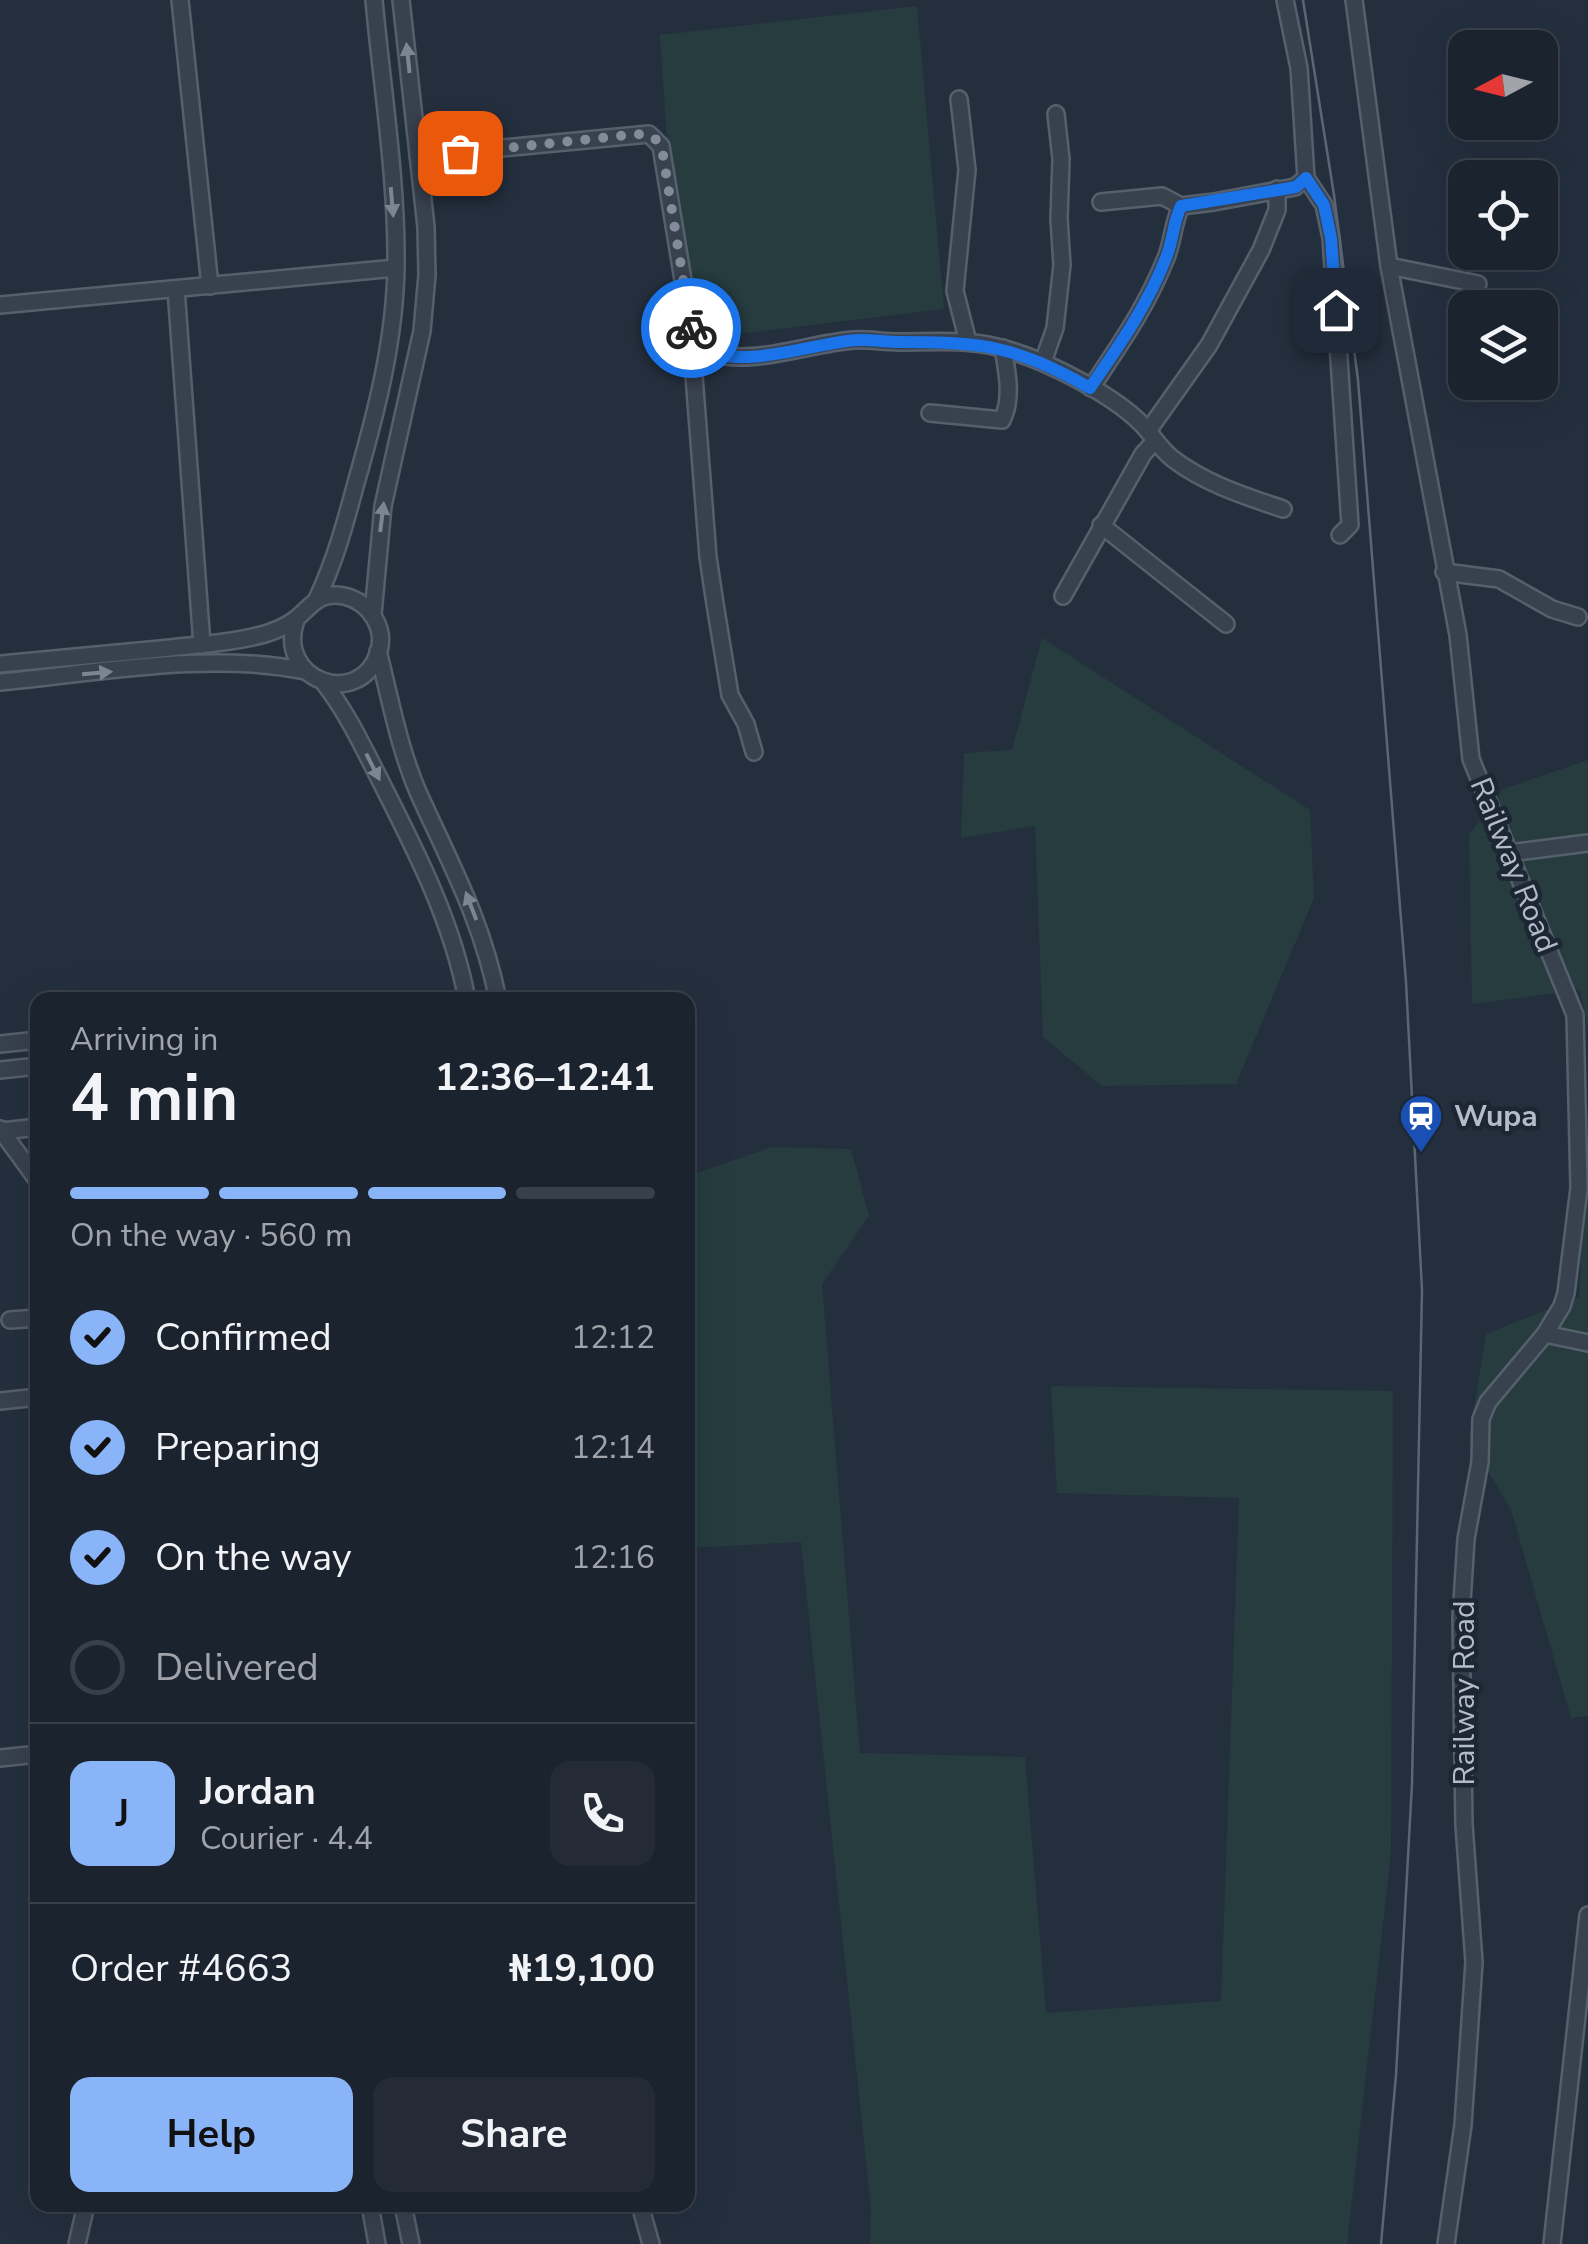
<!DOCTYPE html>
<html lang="en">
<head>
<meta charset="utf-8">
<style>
	body { margin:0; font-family:"Nunito Sans",sans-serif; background:#242b36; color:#f1f3f6; height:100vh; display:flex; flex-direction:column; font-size:38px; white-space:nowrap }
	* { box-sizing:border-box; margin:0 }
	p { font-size:32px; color:#a0a4aa }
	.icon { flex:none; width:55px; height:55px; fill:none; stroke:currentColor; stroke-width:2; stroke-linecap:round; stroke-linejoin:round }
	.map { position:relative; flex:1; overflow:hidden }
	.details { position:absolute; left:30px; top:992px; width:665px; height:1220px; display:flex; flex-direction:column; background:#1b232e; border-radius:20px; box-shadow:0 10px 40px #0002,0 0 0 2px #39404a }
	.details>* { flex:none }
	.needle { width:65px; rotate:263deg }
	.tools { position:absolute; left:1448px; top:30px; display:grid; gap:20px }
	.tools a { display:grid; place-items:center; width:110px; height:110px; border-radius:20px; background:#1b232e; box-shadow:0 10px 40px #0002,0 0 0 2px #39404a; font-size:50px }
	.pin { position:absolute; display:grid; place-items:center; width:85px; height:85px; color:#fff; margin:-42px; border-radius:20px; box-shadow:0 5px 15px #0006 }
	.courier { position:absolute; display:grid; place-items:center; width:100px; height:100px; margin:-50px; border:8px solid #1a73e8; border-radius:50%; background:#fff; color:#222; box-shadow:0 2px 12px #0007 }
	.summary em { font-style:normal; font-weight:700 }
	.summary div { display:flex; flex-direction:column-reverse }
	.summary { display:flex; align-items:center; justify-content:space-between; height:170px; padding:0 40px }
	h1 { font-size:65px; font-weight:700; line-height:75px }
	.bar { display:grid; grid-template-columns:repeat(4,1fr); gap:15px 10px; align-content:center; height:120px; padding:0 40px }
	.bar i { height:12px; border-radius:8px; background:#39404a }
	.bar .active { background:#8ab4f8 }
	.bar p { grid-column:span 4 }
	.line { display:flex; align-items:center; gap:25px; padding:0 40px; border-top:2px solid #39404a }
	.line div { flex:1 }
	.round { display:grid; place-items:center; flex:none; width:105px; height:105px; border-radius:20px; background:#242b36 }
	ol { padding:0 40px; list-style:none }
	li { display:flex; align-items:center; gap:30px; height:110px }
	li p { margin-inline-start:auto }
	li .icon { padding:10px; border-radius:50%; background:#8ab4f8; color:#111; stroke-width:4 }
	li:last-child { color:#a0a4aa }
	li i { width:55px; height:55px; border:5px solid #39404a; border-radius:50% }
	.button { display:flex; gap:20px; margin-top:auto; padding:20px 40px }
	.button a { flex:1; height:115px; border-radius:20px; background:#8ab4f8; color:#111; font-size:40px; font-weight:700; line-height:115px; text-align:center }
	.button a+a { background:#242b36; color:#f1f3f6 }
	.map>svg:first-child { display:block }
</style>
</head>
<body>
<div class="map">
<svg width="1588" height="2244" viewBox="0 0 1588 2244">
	<rect width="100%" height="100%" fill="#242f3e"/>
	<g fill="#263c3f">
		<polygon points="917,6 944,309 680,341 660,35"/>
		<polygon points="1042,638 1310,810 1314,898 1236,1084 1102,1086 1043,1037 1035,826 961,838 964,753 1012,750"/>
		<polygon points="1588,760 1588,1027 1580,990 1472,1004 1469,835 1503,789"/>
		<polygon points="1588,1128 1588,1716 1571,1718 1511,1510 1469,1439 1486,1334 1579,1297"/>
		<polygon points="772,1147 851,1149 869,1216 822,1284 860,1753 1025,1757 1046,2013 1221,2001 1239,1498 1057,1493 1051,1386 1393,1391 1391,1853 1347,2244 870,2244 871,2209 801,1542 688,1548 688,1176"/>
	</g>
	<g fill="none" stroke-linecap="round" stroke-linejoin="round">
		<g stroke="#565f6c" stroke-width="20">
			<g id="minor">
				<polyline points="180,0 210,286"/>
				<polyline points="1285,0 1299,68 1306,178 1324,205 1331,238 1350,525 1340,535"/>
				<polyline points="1354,0 1389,266 1458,635 1471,759 1575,1015 1579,1188 1566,1293 1562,1306 1545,1334 1488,1402 1481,1419 1480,1462 1466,1539 1461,1618 1464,1825 1474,1962 1463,2125 1446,2244"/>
				<polyline points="959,99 967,170 955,291 968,342"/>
				<path d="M418,156L649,134L661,146L691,329L703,351C751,368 805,344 853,340C868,339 883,342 898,342C931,342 965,339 997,347C1040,357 1119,396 1148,431C1156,441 1162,450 1173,459C1206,484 1245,496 1283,509"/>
				<polyline points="1101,202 1162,196 1181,206 1214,202 1295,187 1306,178"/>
				<polyline points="1389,266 1478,284"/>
				<polyline points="176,289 202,645"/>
				<polyline points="0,305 396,268"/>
				<polyline points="709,353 699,361 694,376 708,557 715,604 730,695 746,724 754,752"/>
				<polyline points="1043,362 1055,328 1062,265 1059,219 1061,159 1056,114"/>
				<path d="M1091,388C1120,344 1146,308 1166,258C1173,241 1173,223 1181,206"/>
				<path d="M930,413L1002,420C1013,399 1007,371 1003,348"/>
				<polyline points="1148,431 1209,345 1261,250 1277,210 1277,189"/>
				<polyline points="1101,525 1226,624"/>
				<polyline points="1444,572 1499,579 1552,609 1578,617"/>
				<polyline points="1063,596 1143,454 1154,442"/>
				<path d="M317,599C335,561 345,524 356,483C376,413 395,341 396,266C397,178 382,88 374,0"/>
				<polyline points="373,614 383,506 422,331 427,275 426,227 401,0"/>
				<path d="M378,651C390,698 399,748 418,792C451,865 482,920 498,1000"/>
				<path d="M0,664C53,659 106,654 160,649C195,645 231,643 265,634C274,631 286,626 293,621C310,609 318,590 344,596C370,602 387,629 378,654C358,710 275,680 296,620"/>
				<path d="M0,682C97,673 210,651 305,671"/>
				<path d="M324,683C348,714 364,749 382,784C417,853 453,923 467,1000"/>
				<polyline points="1509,853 1588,843"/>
				<polyline points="0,1044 38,1040"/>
				<polyline points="0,1070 38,1066"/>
				<polyline points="0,1129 38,1181"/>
				<polyline points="2,1131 38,1127"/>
				<polyline points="10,1320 38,1318"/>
				<polyline points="1545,1334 1588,1343"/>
				<polyline points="0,1401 38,1397"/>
				<polyline points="0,1758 38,1754"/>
				<polyline points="370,2205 377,2244"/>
				<polyline points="403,2205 411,2244"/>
				<polyline points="640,2205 651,2244"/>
				<polyline points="77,2244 86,2205"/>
				<polyline points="1552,2244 1588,1915"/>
			</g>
		</g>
		<use href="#minor" stroke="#38414e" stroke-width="15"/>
		<polyline stroke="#5a6575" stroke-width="2.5" points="1303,0 1334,195 1358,380 1406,982 1422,1290 1412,1784 1396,2075 1381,2244"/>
	</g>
	<defs><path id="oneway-solid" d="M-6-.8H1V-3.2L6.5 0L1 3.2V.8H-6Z" transform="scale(2.5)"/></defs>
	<g fill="#7c8592">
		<use href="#oneway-solid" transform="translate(408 58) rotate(-96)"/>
		<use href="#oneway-solid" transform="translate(392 202) rotate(85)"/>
		<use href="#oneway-solid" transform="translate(382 517) rotate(-83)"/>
		<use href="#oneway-solid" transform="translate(97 673) rotate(-5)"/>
		<use href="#oneway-solid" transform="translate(373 767) rotate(63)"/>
		<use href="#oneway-solid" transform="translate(471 906) rotate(-111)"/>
	</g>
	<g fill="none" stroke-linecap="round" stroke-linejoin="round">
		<polyline stroke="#828b98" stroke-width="10" stroke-dasharray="0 18" points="460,153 638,134 655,138 663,155 691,328"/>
		<path stroke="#1a73e8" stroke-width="12" d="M691,328L703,351C748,367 802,347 847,341C865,338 883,342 900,342C985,342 1015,346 1090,388C1120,344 1146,308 1166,258C1173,241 1173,223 1181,206L1296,187L1306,178L1324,205L1331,238L1336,310"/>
	</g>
	<defs>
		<g id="station-pin" transform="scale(2.25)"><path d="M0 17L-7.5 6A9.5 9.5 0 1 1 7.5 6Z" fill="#1a4fb4" stroke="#1d2633"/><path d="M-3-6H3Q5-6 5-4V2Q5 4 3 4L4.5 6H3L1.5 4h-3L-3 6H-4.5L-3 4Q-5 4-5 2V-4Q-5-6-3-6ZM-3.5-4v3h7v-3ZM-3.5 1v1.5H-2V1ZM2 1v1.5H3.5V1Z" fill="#fff"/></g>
	</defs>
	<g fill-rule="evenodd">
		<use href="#station-pin" x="1421" y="1116"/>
	</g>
	<g text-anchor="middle" stroke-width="9" stroke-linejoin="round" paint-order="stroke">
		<g font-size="30" fill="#b4bcc9" stroke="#1d2633">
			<text transform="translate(1514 865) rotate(68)" y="10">Railway Road</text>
			<text transform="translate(1464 1693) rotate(-90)" y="10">Railway Road</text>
		</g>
		<g font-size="30" font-weight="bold" fill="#b4bcc9" stroke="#1d2633" text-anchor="start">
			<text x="1454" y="1126">Wupa</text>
		</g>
	</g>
</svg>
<div class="tools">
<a><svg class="needle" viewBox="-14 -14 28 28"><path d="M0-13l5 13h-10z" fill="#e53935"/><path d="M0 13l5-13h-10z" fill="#a0a4aa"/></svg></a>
<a><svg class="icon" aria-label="locate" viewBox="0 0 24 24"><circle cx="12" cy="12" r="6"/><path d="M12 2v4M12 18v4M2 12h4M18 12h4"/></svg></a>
<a><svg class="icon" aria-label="layers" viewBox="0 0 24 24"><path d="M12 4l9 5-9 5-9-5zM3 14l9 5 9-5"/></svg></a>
</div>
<div class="pin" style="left:460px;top:153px;background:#ea580c"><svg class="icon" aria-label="bag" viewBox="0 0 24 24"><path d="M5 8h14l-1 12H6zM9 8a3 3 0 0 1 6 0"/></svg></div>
<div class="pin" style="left:1336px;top:310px;background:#1f2937"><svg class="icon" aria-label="home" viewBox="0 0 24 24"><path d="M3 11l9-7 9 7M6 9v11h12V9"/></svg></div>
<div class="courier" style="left:691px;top:328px"><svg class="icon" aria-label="bike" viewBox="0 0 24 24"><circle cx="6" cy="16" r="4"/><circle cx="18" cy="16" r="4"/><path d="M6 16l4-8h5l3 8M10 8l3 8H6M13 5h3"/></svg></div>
<section class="details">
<div class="summary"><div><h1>4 min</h1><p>Arriving in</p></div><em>12:36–12:41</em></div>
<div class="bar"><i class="active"></i><i class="active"></i><i class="active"></i><i></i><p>On the way · 560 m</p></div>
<ol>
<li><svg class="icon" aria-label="check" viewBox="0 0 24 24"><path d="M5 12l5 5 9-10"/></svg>Confirmed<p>12:12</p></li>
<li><svg class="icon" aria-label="check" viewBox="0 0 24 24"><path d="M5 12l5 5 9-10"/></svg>Preparing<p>12:14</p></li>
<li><svg class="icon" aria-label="check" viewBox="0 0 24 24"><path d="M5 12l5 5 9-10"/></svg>On the way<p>12:16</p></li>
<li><i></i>Delivered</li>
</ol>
<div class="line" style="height:180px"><b class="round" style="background:#8ab4f8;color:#111">J</b><div><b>Jordan</b><p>Courier · 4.4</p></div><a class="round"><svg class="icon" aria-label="phone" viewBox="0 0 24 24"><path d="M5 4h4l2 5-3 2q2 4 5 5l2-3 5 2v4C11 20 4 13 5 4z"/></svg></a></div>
<div class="line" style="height:130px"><div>Order #4663</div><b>₦19,100</b></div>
<div class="button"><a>Help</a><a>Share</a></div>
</section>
</div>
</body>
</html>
